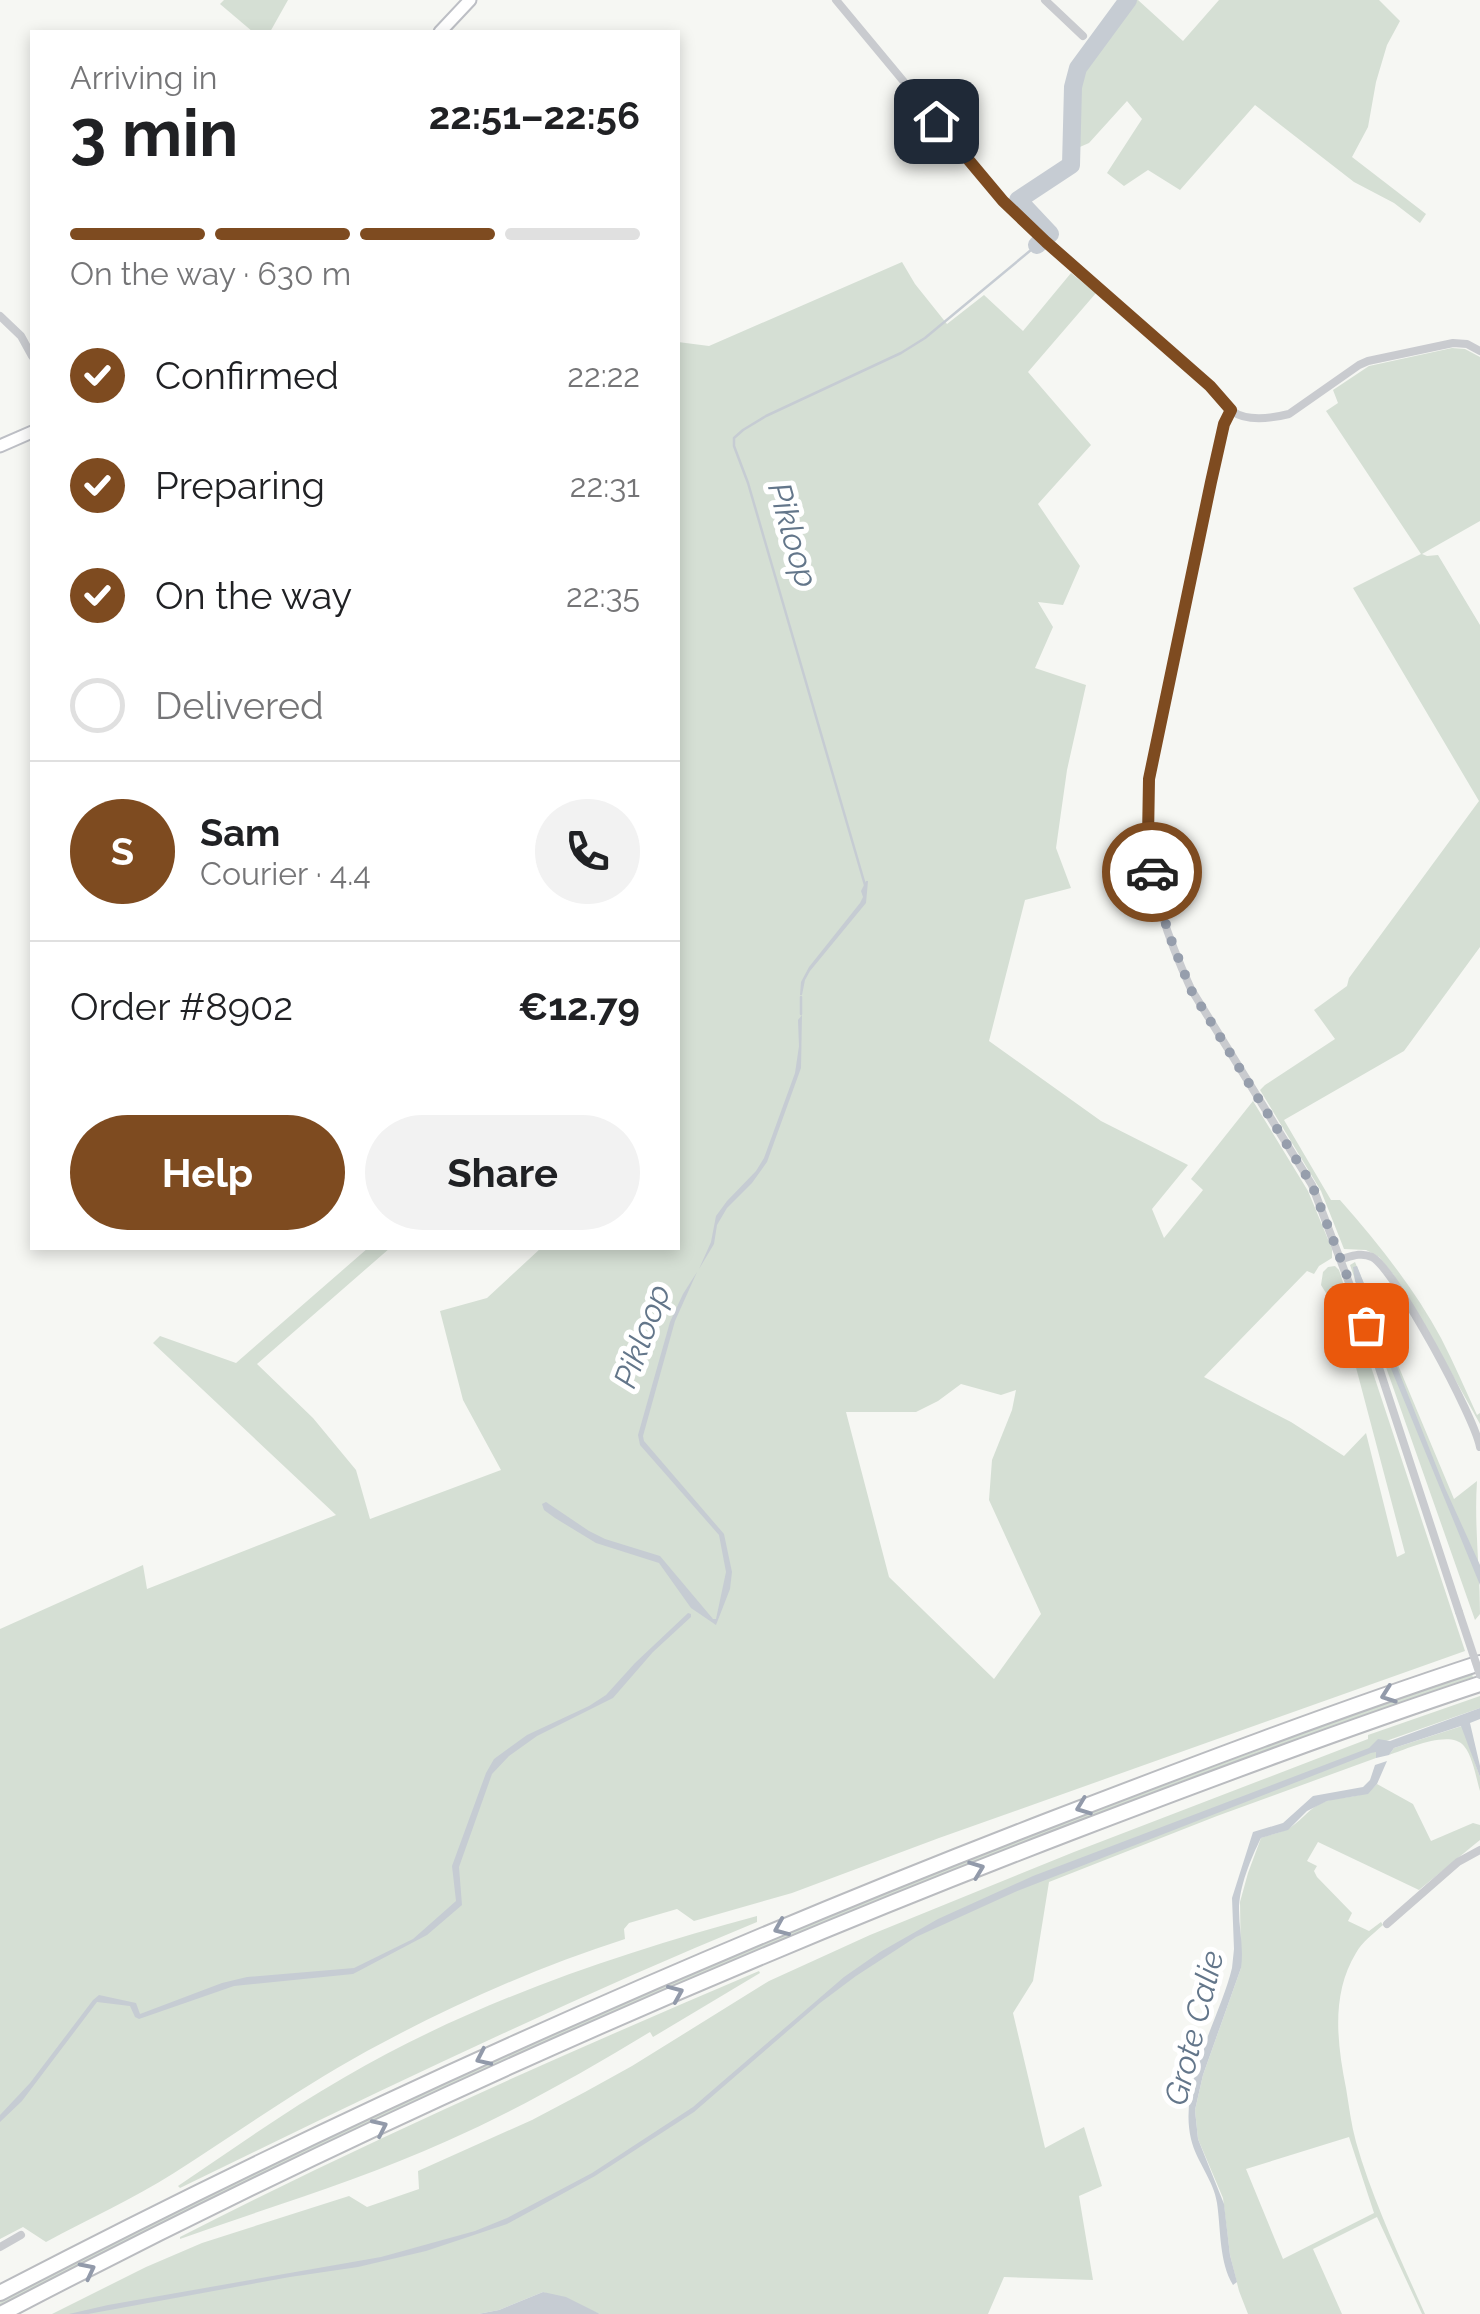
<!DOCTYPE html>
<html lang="en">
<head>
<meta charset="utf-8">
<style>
	body { margin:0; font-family:Raleway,sans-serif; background:#f2f2f2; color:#202124; height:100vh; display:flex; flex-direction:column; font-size:38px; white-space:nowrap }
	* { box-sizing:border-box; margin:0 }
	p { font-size:32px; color:#757577 }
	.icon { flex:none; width:55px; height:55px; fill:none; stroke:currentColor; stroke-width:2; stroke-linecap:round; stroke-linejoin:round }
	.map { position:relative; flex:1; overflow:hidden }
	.sheet { position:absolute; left:30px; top:30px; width:650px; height:1220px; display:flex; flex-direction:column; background:#fff; border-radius:0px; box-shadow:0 5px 15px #0003 }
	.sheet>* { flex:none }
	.pin { position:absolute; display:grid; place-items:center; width:85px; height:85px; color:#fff; margin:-42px; border-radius:20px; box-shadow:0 5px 15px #0006 }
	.courier { position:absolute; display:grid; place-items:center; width:100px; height:100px; margin:-50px; border:8px solid #7e4b20; border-radius:50%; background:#fff; color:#222; box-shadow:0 2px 12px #0007 }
	.headline em { font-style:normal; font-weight:700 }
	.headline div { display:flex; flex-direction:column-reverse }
	.headline { display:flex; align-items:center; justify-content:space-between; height:170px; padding:0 40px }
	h1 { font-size:65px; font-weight:700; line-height:75px }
	.bar { display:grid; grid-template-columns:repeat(4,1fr); gap:15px 10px; align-content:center; height:120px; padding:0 40px }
	.bar i { height:12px; border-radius:8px; background:#e0e0e0 }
	.bar .on { background:#7e4b20 }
	.bar p { grid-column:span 4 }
	.line { display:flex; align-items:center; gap:25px; padding:0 40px; border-top:2px solid #e0e0e0 }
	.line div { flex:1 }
	.round { display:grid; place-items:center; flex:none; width:105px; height:105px; border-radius:52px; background:#f2f2f2 }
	ol { padding:0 40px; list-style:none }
	li { display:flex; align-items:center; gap:30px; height:110px }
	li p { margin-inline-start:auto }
	li .icon { padding:10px; border-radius:50%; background:#7e4b20; color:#fff; stroke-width:4 }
	li:last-child { color:#757577 }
	li i { width:55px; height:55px; border:5px solid #e0e0e0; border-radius:50% }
	.primary-button { display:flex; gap:20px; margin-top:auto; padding:20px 40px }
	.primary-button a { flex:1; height:115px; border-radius:60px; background:#7e4b20; color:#fff; font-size:40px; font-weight:700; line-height:115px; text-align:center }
	.primary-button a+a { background:#f2f2f2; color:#202124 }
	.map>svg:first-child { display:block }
</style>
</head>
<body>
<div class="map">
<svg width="1480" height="2314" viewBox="0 0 1480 2314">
	<rect width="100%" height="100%" fill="#f6f7f3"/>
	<g fill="#d5dfd4" fill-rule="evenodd">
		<polygon points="224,0 288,0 270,32 253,32 220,4"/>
		<polygon points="1129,0 1138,0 1183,41 1219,0 1379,0 1400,21 1387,45 1376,82 1368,127 1352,157 1426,214 1420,223 1394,203 1354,182 1255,105 1180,190 1148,170 1124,186 1107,173 1142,119 1127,101 1089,143 1066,153 1073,87 1078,68"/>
		<path d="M902,262L915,284L947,324L984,295L1023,331L1071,273L1096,293L1028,372L1091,445L1038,504L1080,566L1063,605L1038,602L1053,627L1035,668L1086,685L1067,770L1056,848L1071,888L1025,900L989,1041L1101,1121L1188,1165L1152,1209L1164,1238L1203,1190L1191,1179L1253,1101L1308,1191L1332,1249V1258L1319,1266L1314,1274L1307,1271L1204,1377L1291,1422L1344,1456L1366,1433L1397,1557L1405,1553L1344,1322L1321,1285L1323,1272L1328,1267L1335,1266L1339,1270L1465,1651L939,1838L792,1893L694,1921L677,1909L629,1923L624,1929L625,1939C535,1968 450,2006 367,2051C300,2088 238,2132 174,2173C133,2199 88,2219 46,2242L23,2227L0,2239V1629L143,1565L147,1589L336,1515L153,1343L160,1336L236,1363L368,1248H390L257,1364L313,1418L356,1470L370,1519L501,1470L463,1400L440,1311L487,1298L541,1248H678V342L709,346ZM961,1384L1001,1395L1016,1390L1012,1410L992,1460L989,1500L1041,1614L994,1679L889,1577L846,1412H916L938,1401Z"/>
		<path d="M1452,348L1465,349L1480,357V521L1422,554L1427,556L1438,555L1480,625V947L1404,1051L1284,1120L1331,1200H1340C1377,1242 1414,1288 1441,1338C1454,1363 1465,1389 1477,1415L1480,1413V1424L1433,1340L1393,1274L1379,1257L1366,1250L1344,1249L1321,1191L1260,1090L1265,1085L1335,1039L1314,1010L1347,986L1349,978L1479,801L1353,588L1421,554L1326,411L1338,403L1333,390L1369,366Z"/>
		<path d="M1355,1262L1454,1499L1477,1481C1474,1526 1480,1569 1480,1614L1475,1620L1350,1265Z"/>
		<path d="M1472,1673L1473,1678C1372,1713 1270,1748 1170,1786C770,1937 379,2110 0,2308V2302C272,2161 549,2032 831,1913C1042,1825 1257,1748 1472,1673Z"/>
		<polygon points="1480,1696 1480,1708 1386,1741 1376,1758 1217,1816 1049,1882 1033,1981 1013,2013 1045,2148 1084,2127 1102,2186 1079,2196 1093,2280 1004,2277 988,2314 600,2314 543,2292 499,2310 478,2314 52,2314 146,2267 202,2243 349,2196 367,2207 419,2189 418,2171 532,2120 585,2092 632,2066 769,1981 870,1935 1074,1852 1368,1739 1368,1735"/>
		<path d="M1462,1726L1480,1777V1791C1476,1778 1473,1757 1464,1746C1450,1729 1407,1749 1389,1755L1394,1748Z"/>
		<path d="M1377,1784L1413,1804L1431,1841L1473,1823L1480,1825V1840L1475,1844L1419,1890L1318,1842L1307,1861L1317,1866L1314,1871L1317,1877L1352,1913L1348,1921L1369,1931L1381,1922L1383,1925C1373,1934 1362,1942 1356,1953C1331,1994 1337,2043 1346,2088C1349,2106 1351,2124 1356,2142C1373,2201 1400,2258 1425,2314H1422L1377,2217L1313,2249L1342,2314H1248L1239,2291L1230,2255L1223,2198L1198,2139L1195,2110L1203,2075L1241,1968L1240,1902L1248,1873L1261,1838C1271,1834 1282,1833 1291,1827C1303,1819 1310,1807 1324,1802C1342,1795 1364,1800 1377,1784ZM1349,2137L1374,2213L1283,2259L1246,2169Z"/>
		<path d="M757,1916V1922C561,2003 370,2095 180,2188L178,2186C233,2149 287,2110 345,2077C474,2002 613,1955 757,1916Z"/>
		<path d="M759,1971L760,1973L653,2037L650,2032C584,2072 517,2110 447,2141C361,2180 269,2207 180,2239V2237C369,2140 564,2054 759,1971Z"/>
	</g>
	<g fill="#c6ccd3">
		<polygon points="866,881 868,881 866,903 810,971 805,980 802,995 800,995 801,982 809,967 860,903 863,897 861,891"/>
		<polygon points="802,1015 801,1068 767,1162 752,1183 727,1208 717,1225 714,1244 699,1269 711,1242 716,1216 727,1201 756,1171 764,1158 795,1073 799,1046 798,1020"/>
		<polygon points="1357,1266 1445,1488 1480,1565 1480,1585 1355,1281 1353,1267"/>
		<polygon points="697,1272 675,1321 643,1436 644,1441 724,1534 732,1572 730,1589 716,1625 691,1608 659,1563 596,1543 555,1518 544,1510 542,1504 546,1502 589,1531 605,1539 660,1556 713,1619 716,1619 726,1572 719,1535 640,1445 638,1435 670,1322 683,1294"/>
		<polygon points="688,1613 691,1614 691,1617 653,1652 613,1698 537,1736 509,1756 492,1774 459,1867 462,1905 427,1935 353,1974 234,1986 139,2019 135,2017 130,2006 97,2002 22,2101 0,2122 0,2115 30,2083 93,2000 99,1995 136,2003 140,2014 222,1983 247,1977 354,1968 413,1939 456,1901 452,1866 486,1773 494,1759 527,1735 589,1706 606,1695 635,1663"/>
		<polygon points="1480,1708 1480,1719 1470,1723 1480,1766 1480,1777 1461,1726 1394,1748 1389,1755 1376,1758 1376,1752 1371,1753 1015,1892 916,1937 856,1976 820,2003 694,2112 595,2176 507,2224 426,2251 358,2267 290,2277 88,2314 69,2314 108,2305 381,2257 475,2231 507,2218 592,2173 693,2107 844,1977 880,1952 938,1919 1033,1876 1369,1748 1378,1739 1390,1741"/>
		<path d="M1387,1761L1377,1784L1368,1794L1327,1801L1307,1811L1288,1830L1261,1838C1251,1858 1239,1887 1239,1910C1239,1930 1244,1948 1241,1968L1203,2075L1195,2110L1198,2139L1224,2204L1230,2255L1237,2282L1233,2285C1219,2262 1221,2230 1217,2203C1214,2181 1196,2161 1191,2139C1178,2084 1219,2021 1232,1968L1234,1949L1232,1898L1253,1832L1283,1823L1313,1796L1363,1787L1370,1780L1375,1765Z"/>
		<polygon points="543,2292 566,2297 600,2314 478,2314 499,2310"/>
	</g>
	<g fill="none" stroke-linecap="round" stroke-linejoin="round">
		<g stroke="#c6ccd3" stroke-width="2.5">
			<polyline points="865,885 748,483 734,446 734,438 743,430 766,416 901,353 925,338 1037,245"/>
			<polyline points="801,1014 801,997"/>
		</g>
		<polyline stroke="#c6ccd3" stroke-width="18" points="1037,245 1050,234 1018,200 1071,165 1073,87 1078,68 1128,0"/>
		<g stroke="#bdbfc5" stroke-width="15">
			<g id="secondary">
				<polyline points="440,32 470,0"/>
				<polyline points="0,446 32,432"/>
			</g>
		</g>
		<g stroke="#babcc0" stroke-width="18">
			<g id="highway">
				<path d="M0,2293C339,2116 690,1959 1047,1821C1190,1766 1334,1711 1480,1663"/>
				<path d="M1,2314C350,2131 710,1971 1077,1830C1211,1779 1344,1729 1480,1684"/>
			</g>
		</g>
		<g stroke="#c9cbcf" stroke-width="8">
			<path d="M836,0L1003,201L1210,386C1217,394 1224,405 1232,411C1247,422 1273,418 1289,414L1359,365L1368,361L1453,343L1467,344L1480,351"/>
			<polyline points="1045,0 1083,36"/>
			<polyline points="0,316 21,336 32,356"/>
			<path d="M1231,410L1224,424C1207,501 1191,578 1175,655C1162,716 1146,774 1148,836C1150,889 1169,941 1191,989L1312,1185L1365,1325L1459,1612"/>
			<path d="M1342,1259C1352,1256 1361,1252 1372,1257C1395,1269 1475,1418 1480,1447"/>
			<polyline points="1387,1924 1458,1862 1480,1850"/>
			<polyline points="0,2247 21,2235"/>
		</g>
		<use href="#secondary" stroke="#fff" stroke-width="11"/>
		<use href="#highway" stroke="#fff" stroke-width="14"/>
		<polyline stroke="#c9cbcf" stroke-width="8" points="1459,1612 1480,1675"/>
	</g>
	<defs><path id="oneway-chevron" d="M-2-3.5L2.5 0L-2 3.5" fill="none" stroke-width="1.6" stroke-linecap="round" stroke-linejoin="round" transform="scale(2.5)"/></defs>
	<g stroke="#929aaa">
		<use href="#oneway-chevron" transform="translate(1388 1695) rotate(160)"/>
		<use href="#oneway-chevron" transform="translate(1083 1807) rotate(159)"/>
		<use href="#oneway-chevron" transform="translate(977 1869) rotate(-21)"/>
		<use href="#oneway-chevron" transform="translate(781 1928) rotate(157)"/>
		<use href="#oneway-chevron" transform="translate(676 1993) rotate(-23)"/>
		<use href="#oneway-chevron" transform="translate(483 2058) rotate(155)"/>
		<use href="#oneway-chevron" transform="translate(380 2127) rotate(-25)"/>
		<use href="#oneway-chevron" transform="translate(88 2270) rotate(-27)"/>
	</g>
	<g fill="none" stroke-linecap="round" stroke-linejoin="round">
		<polyline stroke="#969eac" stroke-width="10" stroke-dasharray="0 18" points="1152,872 1157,896 1170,937 1191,990 1312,1185 1366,1325"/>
		<polyline stroke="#7e4b20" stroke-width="12" points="936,121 1003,201 1046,242 1210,386 1231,410 1224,424 1211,482 1149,779 1148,838 1152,872"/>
	</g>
	<g text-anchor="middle" stroke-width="10" stroke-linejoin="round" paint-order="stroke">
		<g font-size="32" font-style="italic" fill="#63768a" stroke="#fff">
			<text transform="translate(793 535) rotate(74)" y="11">Pikloop</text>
			<text transform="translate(642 1336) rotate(-70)" y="11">Pikloop</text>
			<text transform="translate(1194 2028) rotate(-76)" y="11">Grote Calie</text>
		</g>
	</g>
</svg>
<div class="pin" style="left:1366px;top:1325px;background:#ea580c"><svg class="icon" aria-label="bag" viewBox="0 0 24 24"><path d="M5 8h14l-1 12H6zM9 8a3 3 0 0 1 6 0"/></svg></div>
<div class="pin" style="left:936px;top:121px;background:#1f2937"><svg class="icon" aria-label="home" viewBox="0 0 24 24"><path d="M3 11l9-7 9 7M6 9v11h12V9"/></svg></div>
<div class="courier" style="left:1152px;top:872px"><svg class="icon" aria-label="car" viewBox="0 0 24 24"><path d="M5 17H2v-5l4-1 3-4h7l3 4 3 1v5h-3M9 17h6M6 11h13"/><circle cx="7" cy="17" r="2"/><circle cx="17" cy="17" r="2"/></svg></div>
<section class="sheet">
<div class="headline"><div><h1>3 min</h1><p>Arriving in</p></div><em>22:51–22:56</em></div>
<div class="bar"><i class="on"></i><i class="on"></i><i class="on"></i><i></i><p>On the way · 630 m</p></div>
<ol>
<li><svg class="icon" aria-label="check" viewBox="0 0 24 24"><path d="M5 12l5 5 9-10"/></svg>Confirmed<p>22:22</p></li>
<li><svg class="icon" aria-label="check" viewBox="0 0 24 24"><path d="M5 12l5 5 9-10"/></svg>Preparing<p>22:31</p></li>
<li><svg class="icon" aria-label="check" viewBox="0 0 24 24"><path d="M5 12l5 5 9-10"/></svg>On the way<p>22:35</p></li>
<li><i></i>Delivered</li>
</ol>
<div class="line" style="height:180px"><b class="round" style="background:#7e4b20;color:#fff">S</b><div><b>Sam</b><p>Courier · 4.4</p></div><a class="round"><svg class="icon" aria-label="phone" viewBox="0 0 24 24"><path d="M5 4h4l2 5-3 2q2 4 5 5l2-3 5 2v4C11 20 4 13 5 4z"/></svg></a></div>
<div class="line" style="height:130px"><div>Order #8902</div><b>€12.79</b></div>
<div class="primary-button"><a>Help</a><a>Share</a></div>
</section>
</div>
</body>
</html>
